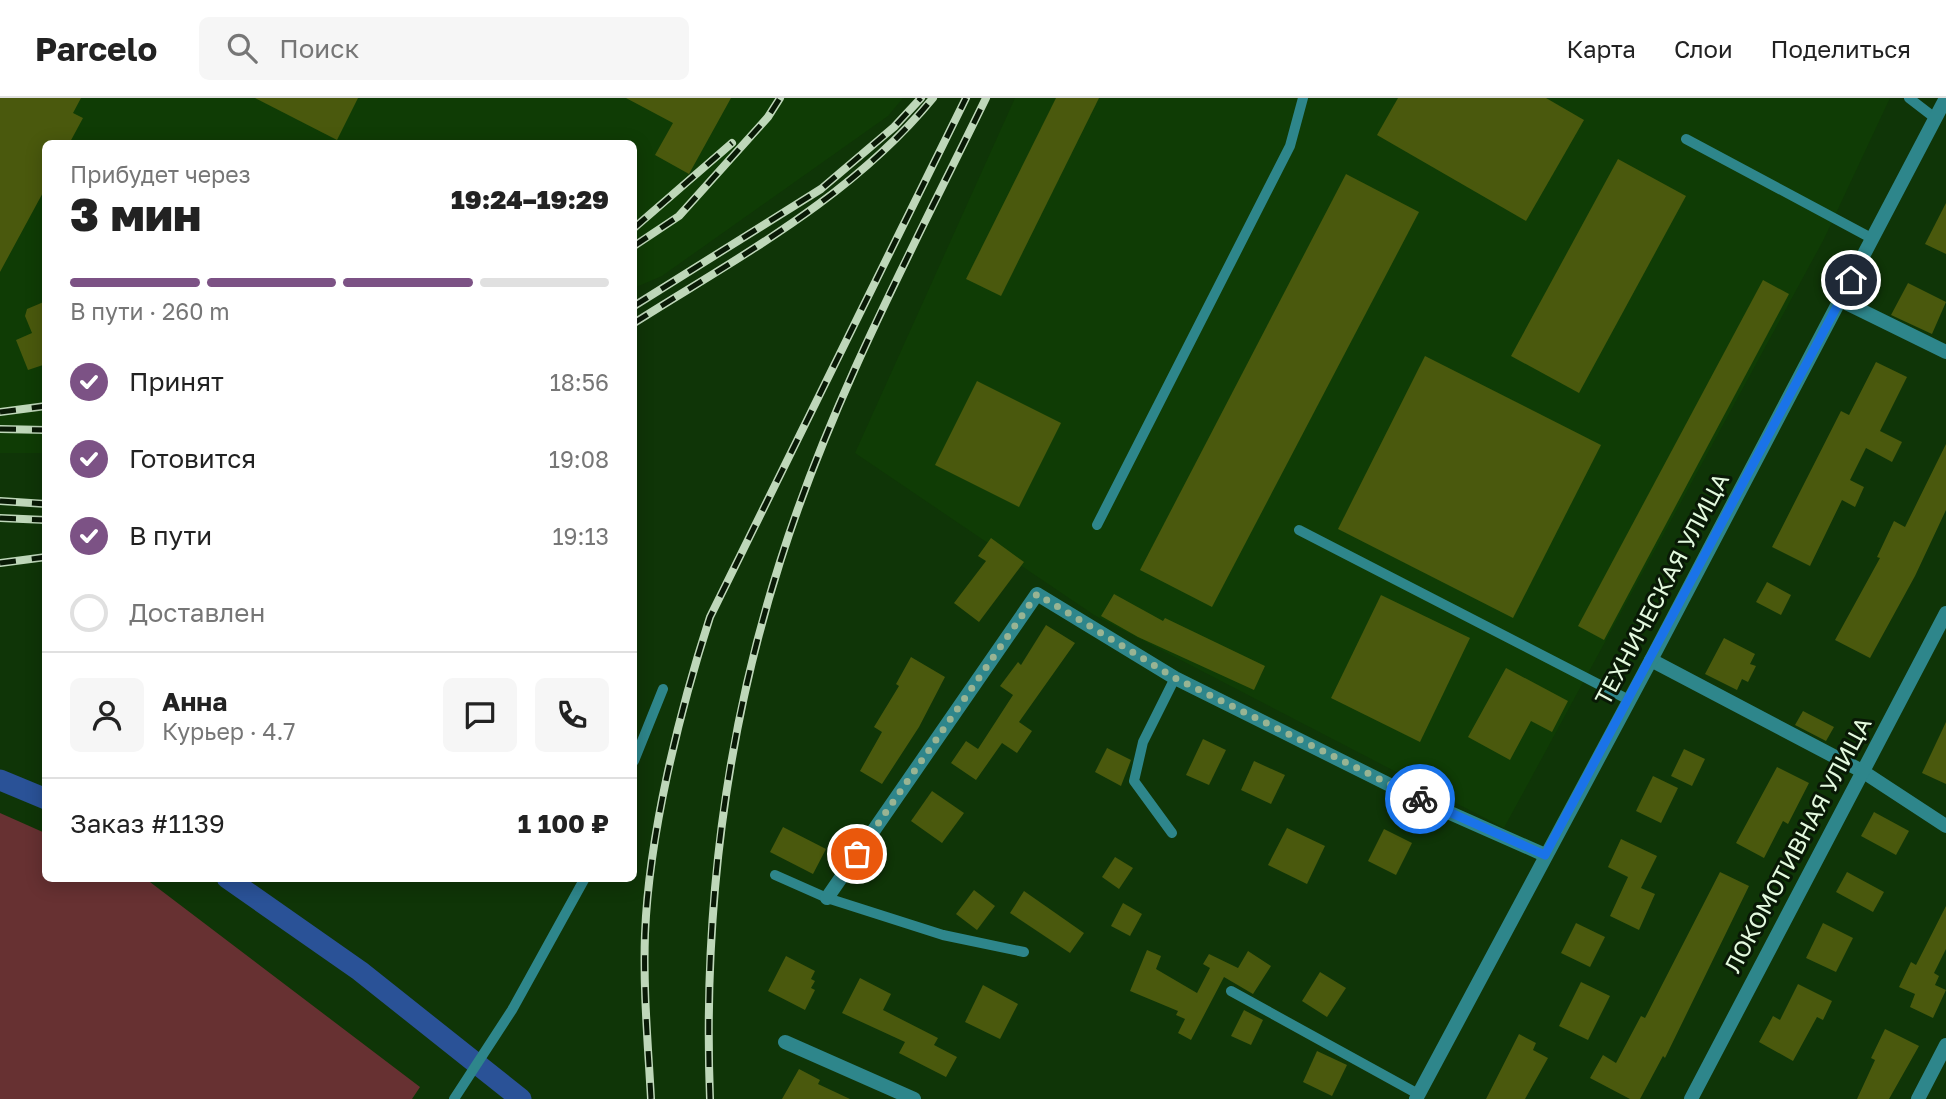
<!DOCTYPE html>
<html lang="ru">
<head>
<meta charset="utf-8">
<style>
	body { margin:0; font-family:"Golos Text",sans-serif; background:#f6f6f6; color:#222; height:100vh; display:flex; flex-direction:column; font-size:26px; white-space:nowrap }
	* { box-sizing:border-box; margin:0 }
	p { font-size:23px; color:#767676 }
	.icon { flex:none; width:38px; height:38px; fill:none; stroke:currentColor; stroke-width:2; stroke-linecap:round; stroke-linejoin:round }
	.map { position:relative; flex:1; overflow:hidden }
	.panel { position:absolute; left:42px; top:42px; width:595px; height:742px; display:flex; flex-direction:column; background:#fff; border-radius:10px; box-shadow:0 4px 18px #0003 }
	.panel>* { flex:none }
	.pin { position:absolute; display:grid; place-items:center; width:60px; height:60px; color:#fff; margin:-30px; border:4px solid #fff; border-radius:50%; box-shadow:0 2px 7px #0007 }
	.courier { position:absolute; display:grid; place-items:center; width:70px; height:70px; margin:-35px; border:5px solid #1a73e8; border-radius:50%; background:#fff; color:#222; box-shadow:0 2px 9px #0007 }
	.headline em { font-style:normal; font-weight:800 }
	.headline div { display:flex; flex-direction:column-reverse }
	.headline { display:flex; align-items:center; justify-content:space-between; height:119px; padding:0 28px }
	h1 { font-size:46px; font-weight:800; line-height:52px }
	.bar { display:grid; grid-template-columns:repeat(4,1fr); gap:10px 7px; align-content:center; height:84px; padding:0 28px }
	.bar i { height:9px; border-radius:5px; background:#e0e0e0 }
	.bar .active { background:#7c5285 }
	.bar p { grid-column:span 4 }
	.line { display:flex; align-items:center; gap:18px; padding:0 28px; border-top:2px solid #e0e0e0 }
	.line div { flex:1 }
	.round { display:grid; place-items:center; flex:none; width:74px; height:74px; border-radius:10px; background:#f6f6f6 }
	ol { padding:0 28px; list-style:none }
	li { display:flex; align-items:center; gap:21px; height:77px }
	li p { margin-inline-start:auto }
	li .icon { padding:7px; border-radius:50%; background:#7c5285; color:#fff; stroke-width:4 }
	li:last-child { color:#767676 }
	li i { width:38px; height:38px; border:4px solid #e0e0e0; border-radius:50% }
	header { display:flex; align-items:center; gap:42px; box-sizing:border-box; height:98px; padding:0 35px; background:#fff; border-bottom:2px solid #e0e0e0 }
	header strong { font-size:33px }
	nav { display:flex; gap:38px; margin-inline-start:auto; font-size:24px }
	.search { width:490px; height:63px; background:#f6f6f6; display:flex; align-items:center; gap:18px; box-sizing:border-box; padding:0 24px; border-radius:10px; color:#767676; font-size:26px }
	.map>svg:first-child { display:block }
</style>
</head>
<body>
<header>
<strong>Parcelo</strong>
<div class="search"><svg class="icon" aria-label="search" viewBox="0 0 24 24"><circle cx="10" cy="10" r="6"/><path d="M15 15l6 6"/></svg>Поиск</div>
<nav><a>Карта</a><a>Слои</a><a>Поделиться</a></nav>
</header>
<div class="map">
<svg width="1946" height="1001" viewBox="0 0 1946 1001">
	<rect width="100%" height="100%" fill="#0f3507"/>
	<g fill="#0f3c05">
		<polygon points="0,0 903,0 888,18 662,178 634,190 634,46 46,46 45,355 0,355"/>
		<polygon points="1015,0 1890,0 1824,141 1504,730 1094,517 855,355"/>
	</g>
	<polygon fill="#673132" points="0,715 45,735 46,780 146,781 420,989 412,1001 0,1001"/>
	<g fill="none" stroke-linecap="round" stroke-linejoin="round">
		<g stroke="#2a5297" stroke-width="21">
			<polyline points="0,682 46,701"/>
			<polyline points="227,780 360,873 521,1001"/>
		</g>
	</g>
	<g fill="#4a590d">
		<polygon points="0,0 81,0 73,15 83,20 69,46 46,46 46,89 0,174"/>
		<polygon points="255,0 358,0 337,42"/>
		<polygon points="626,0 731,0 689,76 655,57 673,25"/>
		<polygon points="1056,0 1099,0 1001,198 966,181"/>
		<polygon points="1398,0 1546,0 1584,22 1526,123 1377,37"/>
		<polygon points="1618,61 1686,98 1579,295 1511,258"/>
		<polygon points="1346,76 1419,114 1212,509 1140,472"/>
		<polygon points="1946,105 1946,156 1925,146"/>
		<polygon points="1763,182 1789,196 1604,542 1578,528"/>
		<polygon points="1908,185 1946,204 1932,236 1891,217"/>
		<polygon points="46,203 46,266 28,272 16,242 32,235 25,218 27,211"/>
		<polygon points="1425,258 1601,347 1513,520 1338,431"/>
		<polygon points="1876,264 1907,279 1880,333 1902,344 1892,364 1866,350 1850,382 1864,389 1855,409 1842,402 1810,468 1772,449 1841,313 1849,317"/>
		<polygon points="977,283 1061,325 1019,409 935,367"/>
		<polygon points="1946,346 1946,412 1915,478 1870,560 1835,542 1880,460 1877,459 1894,423 1905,429"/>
		<polygon points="991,440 1024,464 979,524 954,505 986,463 978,458"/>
		<polygon points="1767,484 1791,497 1781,517 1756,504"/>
		<polygon points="1114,496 1163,523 1165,520 1265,568 1254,592 1138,539 1101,518"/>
		<polygon points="1381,497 1470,540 1420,644 1331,600"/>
		<polygon points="1046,527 1075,545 1019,624 1032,633 1017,655 1002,645 976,682 951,665 966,643 978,651 1013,597 1000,588 1018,564 1021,567"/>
		<polygon points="1724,540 1755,556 1750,566 1756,568 1748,584 1742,581 1737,592 1705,576"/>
		<polygon points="911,559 945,579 919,629 882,686 860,673 882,634 874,629 899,588 896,586"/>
		<polygon points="1506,570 1568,603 1552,634 1531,623 1510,662 1468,639"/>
		<polygon points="1803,613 1834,629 1826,643 1795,627"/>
		<polygon points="1946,624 1946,686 1922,675"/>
		<polygon points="1203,641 1226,652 1209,687 1186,677"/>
		<polygon points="1107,650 1131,662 1121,688 1095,674"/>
		<polygon points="1684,651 1705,661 1692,688 1671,678"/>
		<polygon points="1254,663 1285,677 1271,706 1241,692"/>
		<polygon points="1777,669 1809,685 1788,726 1783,723 1764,760 1736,745"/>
		<polygon points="1653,678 1678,690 1661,725 1636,713"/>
		<polygon points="932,693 964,715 942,745 911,723"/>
		<polygon points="1874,714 1909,733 1896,757 1861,738"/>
		<polygon points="783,729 826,751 813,776 770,754"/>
		<polygon points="1287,730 1325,748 1307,786 1268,767"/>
		<polygon points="1384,731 1412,745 1396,777 1368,763"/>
		<polygon points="1621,741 1657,758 1641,790 1655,796 1639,832 1610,818 1628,779 1608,769"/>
		<polygon points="1115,759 1133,770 1119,791 1102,779"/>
		<polygon points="1720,774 1749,788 1665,960 1663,958 1640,1001 1630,1001 1590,980 1603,957 1616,965 1641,918 1645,920"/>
		<polygon points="1847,774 1884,794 1873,814 1836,794"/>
		<polygon points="974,792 995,808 977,832 956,816"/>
		<polygon points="1024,793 1084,835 1070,855 1010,815"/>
		<polygon points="1123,805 1142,816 1130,838 1111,828"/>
		<polygon points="1946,808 1946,851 1934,875 1939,878 1935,887 1946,892 1933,920 1910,909 1915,896 1899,889 1911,864 1916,867"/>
		<polygon points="1576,825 1605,839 1590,869 1561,855"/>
		<polygon points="1823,825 1853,840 1836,874 1806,860"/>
		<polygon points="1147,852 1161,858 1156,871 1197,895 1210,870 1203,866 1209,856 1238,870 1248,853 1271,868 1253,896 1224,879 1191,942 1178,935 1185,921 1176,917 1178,913 1130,893"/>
		<polygon points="786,858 815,873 811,881 815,883 811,890 815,892 805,912 768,893"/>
		<polygon points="1320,874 1346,890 1327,919 1302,903"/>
		<polygon points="860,880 891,896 883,912 938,940 934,947 957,959 946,979 899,955 905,944 842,915"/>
		<polygon points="1581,884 1610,898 1588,942 1559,928"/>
		<polygon points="1798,886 1832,903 1823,922 1817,919 1793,963 1759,944 1773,918 1780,922"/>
		<polygon points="983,887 1018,906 1000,941 965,924"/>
		<polygon points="1244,912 1263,922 1251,947 1231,938"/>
		<polygon points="1885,931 1919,948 1889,1001 1857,1001 1875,962 1871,960"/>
		<polygon points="1519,936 1536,945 1533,952 1548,960 1525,1001 1486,1001"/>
		<polygon points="1317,953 1347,967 1332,998 1303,984"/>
		<polygon points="799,971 820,982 818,986 850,1001 782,1001"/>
	</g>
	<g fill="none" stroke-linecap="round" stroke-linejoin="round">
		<g stroke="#2e868b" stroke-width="10">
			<polyline points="1909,0 1935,20"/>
			<polyline points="1686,41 1873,141"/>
			<polyline points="1097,427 1290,48 1303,0"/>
			<polyline points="1299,432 1629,602"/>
			<polyline points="634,663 663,591"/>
			<polyline points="1172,735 1134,683 1143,644 1175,580"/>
			<polyline points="775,777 827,800 943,837 1024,854"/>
			<polyline points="1231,893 1418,996"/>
			<polyline points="454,1001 512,912 585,780"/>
		</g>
		<g stroke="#2e868b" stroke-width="14">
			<polyline points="1840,202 1946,254"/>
			<polyline points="1651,562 1862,673 1946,728"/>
			<polyline points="827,800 1037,496 1175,580 1414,699 1545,757"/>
			<polyline points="785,944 914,1001"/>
			<polyline points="1416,1001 1651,562 1946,0"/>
			<polyline points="1691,1001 1946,515"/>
			<polyline points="1918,1001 1946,947"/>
		</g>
		<g stroke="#bed7b9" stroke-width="8">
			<g id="rail">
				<polyline points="634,130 732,45"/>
				<polyline points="634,148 679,118 768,19 780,0"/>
				<polyline points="634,208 821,91 894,29 921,0"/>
				<path d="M634,225C740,158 852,99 933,0"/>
				<polyline points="0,314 46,308"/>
				<polyline points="0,331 46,332"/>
				<polyline points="0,403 46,406"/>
				<polyline points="0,420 46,422"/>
				<polyline points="0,465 46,459"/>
				<path d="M651,1001C648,946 643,892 645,836C649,736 679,615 710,519L966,0"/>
				<path d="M710,1001C703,817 724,640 780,464C831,302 912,152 986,0"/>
			</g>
		</g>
		<use href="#rail" stroke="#091906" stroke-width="5" stroke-dasharray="16" stroke-linecap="butt"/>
	</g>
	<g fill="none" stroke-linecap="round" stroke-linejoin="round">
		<polyline stroke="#99b493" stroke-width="7" stroke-dasharray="0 12.6" points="857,756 1037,496 1175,580 1420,701"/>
		<polyline stroke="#1a73e8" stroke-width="9" points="1420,701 1545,757 1851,182"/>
	</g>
	<g text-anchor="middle" stroke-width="6" stroke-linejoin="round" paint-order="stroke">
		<g font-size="23" fill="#e3f9de" stroke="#091906">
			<text transform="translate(1662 491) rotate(-62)" y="8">ТЕХНИЧЕСКАЯ УЛИЦА</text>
			<text transform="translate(1798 747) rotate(-62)" y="8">ЛОКОМОТИВНАЯ УЛИЦА</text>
		</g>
	</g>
</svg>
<div class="pin" style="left:857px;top:756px;background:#ea580c"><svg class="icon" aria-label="bag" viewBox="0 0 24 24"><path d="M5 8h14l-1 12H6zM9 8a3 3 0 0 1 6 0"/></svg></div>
<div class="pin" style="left:1851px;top:182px;background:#1f2937"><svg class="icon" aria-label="home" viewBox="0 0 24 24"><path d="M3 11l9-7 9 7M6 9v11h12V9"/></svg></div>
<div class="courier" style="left:1420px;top:701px"><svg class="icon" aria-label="bike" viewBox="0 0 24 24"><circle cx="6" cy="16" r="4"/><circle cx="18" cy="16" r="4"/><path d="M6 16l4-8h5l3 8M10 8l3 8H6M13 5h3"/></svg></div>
<section class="panel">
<div class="headline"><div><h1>3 мин</h1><p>Прибудет через</p></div><em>19:24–19:29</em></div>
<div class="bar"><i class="active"></i><i class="active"></i><i class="active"></i><i></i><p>В пути · 260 m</p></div>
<ol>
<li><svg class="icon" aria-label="check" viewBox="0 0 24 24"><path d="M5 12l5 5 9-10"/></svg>Принят<p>18:56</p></li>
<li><svg class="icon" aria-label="check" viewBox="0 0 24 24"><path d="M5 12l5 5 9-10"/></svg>Готовится<p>19:08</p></li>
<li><svg class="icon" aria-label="check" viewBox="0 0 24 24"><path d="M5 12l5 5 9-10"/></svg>В пути<p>19:13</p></li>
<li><i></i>Доставлен</li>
</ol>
<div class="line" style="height:126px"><a class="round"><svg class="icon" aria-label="person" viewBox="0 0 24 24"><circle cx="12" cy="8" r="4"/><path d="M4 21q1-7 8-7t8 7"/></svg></a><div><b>Анна</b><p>Курьер · 4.7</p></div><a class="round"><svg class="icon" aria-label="chat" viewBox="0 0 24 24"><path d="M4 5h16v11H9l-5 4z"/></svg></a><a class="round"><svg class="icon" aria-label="phone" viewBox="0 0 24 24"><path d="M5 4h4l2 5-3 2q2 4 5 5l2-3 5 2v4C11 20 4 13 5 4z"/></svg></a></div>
<div class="line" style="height:91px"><div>Заказ #1139</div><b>1 100 ₽</b></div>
</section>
</div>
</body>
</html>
